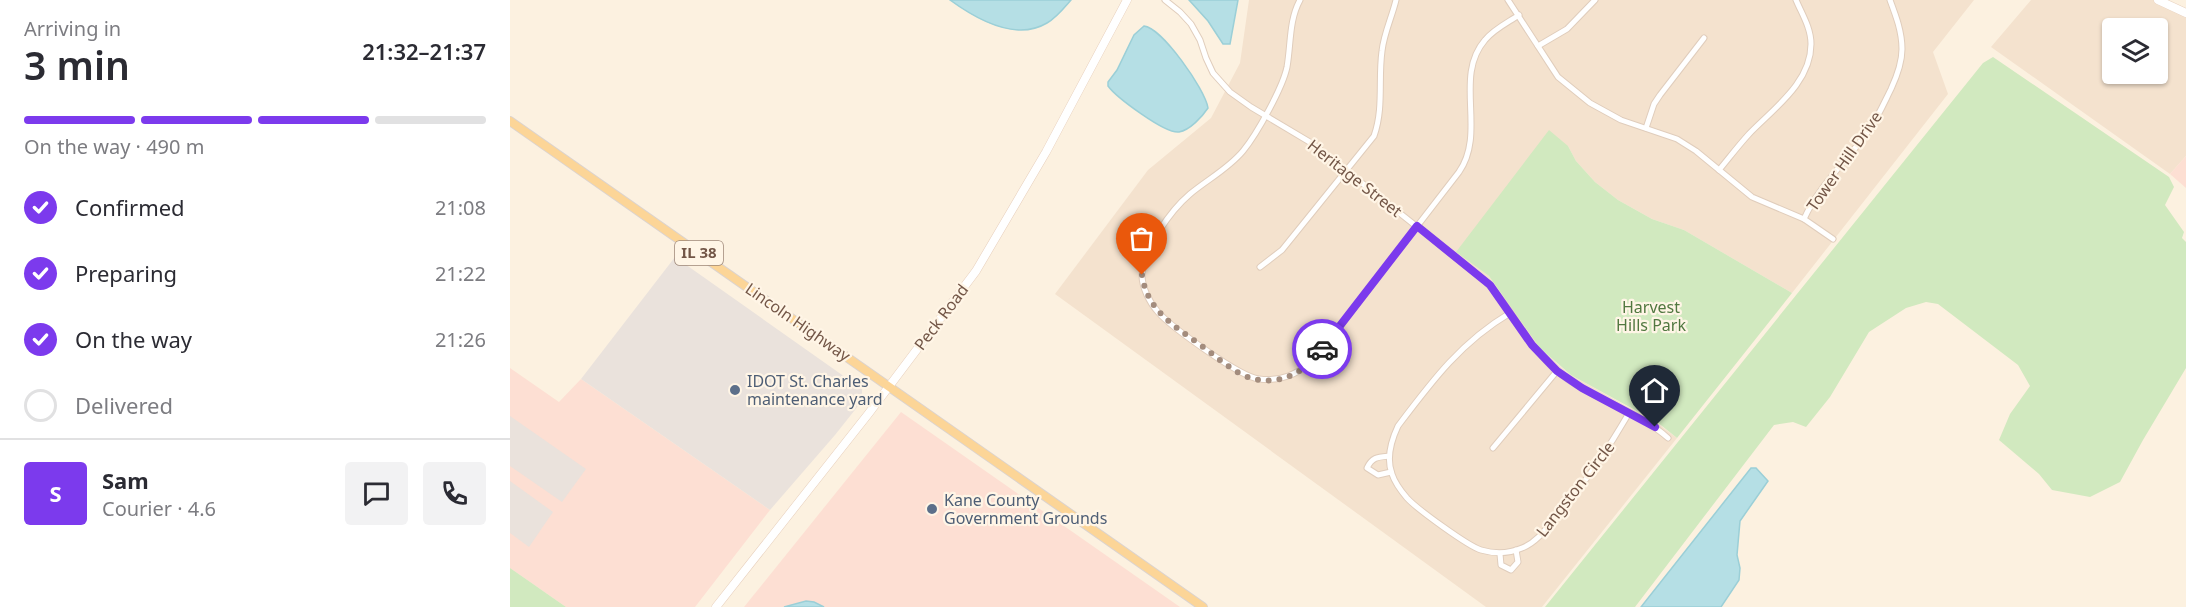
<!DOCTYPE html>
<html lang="en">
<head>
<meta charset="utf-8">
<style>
	body { margin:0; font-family:"Noto Sans",sans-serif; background:#f2f2f3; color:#2b2b33; height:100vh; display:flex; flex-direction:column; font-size:22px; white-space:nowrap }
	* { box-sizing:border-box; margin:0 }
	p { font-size:20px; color:#7c7c81 }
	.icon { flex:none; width:33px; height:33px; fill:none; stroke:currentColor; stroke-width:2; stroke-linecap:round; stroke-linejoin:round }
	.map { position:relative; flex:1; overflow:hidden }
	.panel { display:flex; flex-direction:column; background:#fff; width:510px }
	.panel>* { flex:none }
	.tools { position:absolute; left:1592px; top:18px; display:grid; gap:12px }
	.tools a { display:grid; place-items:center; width:66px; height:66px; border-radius:6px; background:#fff; box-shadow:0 2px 4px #0004; font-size:30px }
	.pin { position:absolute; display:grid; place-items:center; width:51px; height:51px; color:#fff; margin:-62px -26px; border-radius:50% 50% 50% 0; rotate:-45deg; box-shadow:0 0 6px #0007 }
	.pin .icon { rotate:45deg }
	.courier { position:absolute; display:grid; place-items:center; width:60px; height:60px; margin:-30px; border:4px solid #7c3aed; border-radius:50%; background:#fff; color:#222; box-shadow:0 2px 8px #0007 }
	.summary em { font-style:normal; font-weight:600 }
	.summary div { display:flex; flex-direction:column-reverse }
	.summary { display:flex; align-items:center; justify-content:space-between; height:102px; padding:0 24px }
	h1 { font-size:39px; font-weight:600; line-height:45px }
	.bar { display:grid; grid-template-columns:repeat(4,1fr); gap:9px 6px; align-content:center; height:72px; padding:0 24px }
	.bar i { height:8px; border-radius:4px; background:#e1e1e2 }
	.bar .selected { background:#7c3aed }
	.bar p { grid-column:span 4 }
	.line { display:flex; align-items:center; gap:15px; padding:0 24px; border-top:2px solid #e1e1e2 }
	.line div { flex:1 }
	.round { display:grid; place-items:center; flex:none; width:63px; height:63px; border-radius:6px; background:#f2f2f3 }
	ol { padding:0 24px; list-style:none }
	li { display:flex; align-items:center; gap:18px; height:66px }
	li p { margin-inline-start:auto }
	li .icon { padding:6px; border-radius:50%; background:#7c3aed; color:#fff; stroke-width:4 }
	li:last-child { color:#7c7c81 }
	li i { width:33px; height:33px; border:3px solid #e1e1e2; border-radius:50% }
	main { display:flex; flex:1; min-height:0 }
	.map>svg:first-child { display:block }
</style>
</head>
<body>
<main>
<section class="panel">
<div class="summary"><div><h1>3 min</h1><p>Arriving in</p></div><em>21:32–21:37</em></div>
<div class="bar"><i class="selected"></i><i class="selected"></i><i class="selected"></i><i></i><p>On the way · 490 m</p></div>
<ol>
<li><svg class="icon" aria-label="check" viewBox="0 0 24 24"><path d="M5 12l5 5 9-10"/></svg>Confirmed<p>21:08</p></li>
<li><svg class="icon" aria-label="check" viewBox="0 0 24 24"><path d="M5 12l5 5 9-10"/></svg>Preparing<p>21:22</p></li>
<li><svg class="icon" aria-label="check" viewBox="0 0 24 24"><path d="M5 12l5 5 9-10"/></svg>On the way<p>21:26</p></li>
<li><i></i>Delivered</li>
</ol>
<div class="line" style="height:108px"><b class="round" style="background:#7c3aed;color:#fff">S</b><div><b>Sam</b><p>Courier · 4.6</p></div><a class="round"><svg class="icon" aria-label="chat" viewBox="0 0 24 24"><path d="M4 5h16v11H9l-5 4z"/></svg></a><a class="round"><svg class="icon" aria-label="phone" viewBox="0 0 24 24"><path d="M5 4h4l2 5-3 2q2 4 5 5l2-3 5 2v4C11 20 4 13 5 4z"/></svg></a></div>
</section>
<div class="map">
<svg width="1676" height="607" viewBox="0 0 1676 607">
	<rect width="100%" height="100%" fill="#fcf1e0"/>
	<g fill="#f4e2ce" fill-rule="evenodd">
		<polygon points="739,0 1464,0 1423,52 1438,94 1282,293 1174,230 1142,219 1108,200 1085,182 1066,161 1058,146 947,252 979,276 1031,348 1051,367 1061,375 1147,423 1167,438 1032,607 976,607 545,294 638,170 701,118 730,63"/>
		<path d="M1521,0H1645L1676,16V156L1660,174L1481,47ZM1602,28H1647V74H1602Z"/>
	</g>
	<g fill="#fddfd3">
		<polygon points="1676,156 1676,188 1660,174"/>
		<polygon points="0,368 49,402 71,379 260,510 185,607 56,607 0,568"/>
		<polygon points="391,412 670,607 234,607"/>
	</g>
	<g fill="#eae2dc">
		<polygon points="165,257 352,389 352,401 325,435 260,510 71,379"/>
		<polygon points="0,416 76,469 52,502 0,466"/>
		<polygon points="0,481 43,512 19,547 0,533"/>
	</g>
	<g fill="#d1e9bf">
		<polygon points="1483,57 1659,177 1664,187 1655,205 1674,232 1672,238 1676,242 1676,368 1633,440 1610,482 1580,497 1542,490 1529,474 1489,440 1500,414 1520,386 1508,365 1428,304 1416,302 1396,308 1359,332 1320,397 1296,427 1283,422 1264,425 1125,607 1035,607 1473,63"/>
		<polygon points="1039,130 1058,146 1066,161 1085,182 1108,200 1142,219 1174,230 1282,293 1167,438 1147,422 1061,375 1030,348 979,276 946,252"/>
		<polygon points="0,568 56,607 0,607"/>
	</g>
	<g fill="#b5dfe5" stroke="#9bcfd7" stroke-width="1.5">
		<path d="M440,0H561C554,8 546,18 537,23C505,42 466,19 440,0Z"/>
		<polygon points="679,0 728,0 720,44 713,44 698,21"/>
		<path d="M634,26C652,28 695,89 698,108C692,117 680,130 669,132C655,134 606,97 598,86V82L607,70L624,35Z"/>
		<polygon points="1241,468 1246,468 1258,481 1230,521 1227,555 1230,568 1229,580 1211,607 1131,607"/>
		<polygon points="296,601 304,602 314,607 274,607"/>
	</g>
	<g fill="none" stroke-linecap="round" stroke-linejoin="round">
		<g stroke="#e0cdbc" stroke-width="7">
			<g id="street">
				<path d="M655,0L670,12L681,24L690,40L696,58L703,73L720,92L741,107L803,144L975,281C1003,308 1016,345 1047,371C1080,399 1126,409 1158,438"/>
				<path d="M790,0C779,20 781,44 777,67C773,87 747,134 733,151C718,169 698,179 680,194C660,211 634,248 632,275C632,287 639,302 648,312C661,327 730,377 749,379C771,382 787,374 803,361L949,172C977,132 943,77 975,40C984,29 997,23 1009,15"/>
				<polyline points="998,0 1048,77 1080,103 1111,120 1167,139 1186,151 1242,197 1294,219 1323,239"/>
				<polyline points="1028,46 1057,29 1085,0"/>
				<polyline points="1136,128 1144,104 1150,95 1194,38"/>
				<path d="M1209,170C1219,158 1228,146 1239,134C1263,109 1301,83 1301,44C1301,28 1292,14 1286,0"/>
				<path d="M1294,219C1309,185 1338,160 1359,130C1368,117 1374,103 1381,89C1387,76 1392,63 1392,49C1392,32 1386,16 1380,0"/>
				<path d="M750,267L772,250L864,136C874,108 868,80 872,51C874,33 882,17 886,0"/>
				<path d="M1000,313C951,342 922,381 888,426C881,441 876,458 882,474C885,483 891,491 897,498C907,509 958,546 971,550C985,554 998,554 1012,548C1026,543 1036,529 1045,518C1074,485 1097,451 1119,413"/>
				<polyline points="983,448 1047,371"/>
				<path d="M879,456C868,457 862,457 857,468L868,475L881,472"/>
				<polyline points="990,554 991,565 1001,570 1008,562 1006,550"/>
			</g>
		</g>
		<g stroke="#e7cfbc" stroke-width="9">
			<g id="secondary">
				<polyline points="1648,0 1676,13"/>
				<polyline points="206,607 359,413 466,271 536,152 617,0"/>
			</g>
		</g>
		<g stroke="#dbd3cf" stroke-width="10">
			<polyline id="primary" points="0,121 693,607"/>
		</g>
		<use href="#street" stroke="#fff" stroke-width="5"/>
		<use href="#secondary" stroke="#fff" stroke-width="8"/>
		<use href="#primary" stroke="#fcd597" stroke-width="8"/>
	</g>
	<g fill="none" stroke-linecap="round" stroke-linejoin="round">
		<path stroke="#a38c7d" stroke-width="6" stroke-dasharray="0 10.8" d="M632,275C637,310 663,325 689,344C703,354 716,366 731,374C763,390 793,375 812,349"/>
		<polyline stroke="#7c3aed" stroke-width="8" points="812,349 907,226 980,285 1022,345 1047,371 1072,388 1145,427"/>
	</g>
	<g fill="#5c6f8a" stroke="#fff5e6" stroke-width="2">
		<circle cx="225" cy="390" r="6"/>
		<circle cx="422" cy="509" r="6"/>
	</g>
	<g text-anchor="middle" stroke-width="4.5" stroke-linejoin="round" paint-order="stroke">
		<rect fill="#fff5e6" stroke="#9d8677" stroke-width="1.5" x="165" y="241" width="48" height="24" rx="4.5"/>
		<g font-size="15" font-weight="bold" fill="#735647">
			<text x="189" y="258">IL 38</text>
		</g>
		<g font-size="16" fill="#735647" stroke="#fff5e6">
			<text transform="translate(1334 161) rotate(-55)" y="6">Tower Hill Drive</text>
			<text transform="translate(845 178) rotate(38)" y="6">Heritage Street</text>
			<text transform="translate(431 317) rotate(-53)" y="6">Peck Road</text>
			<text transform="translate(288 322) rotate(35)" y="6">Lincoln Highway</text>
			<text transform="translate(1065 489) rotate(-52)" y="6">Langston Circle</text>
		</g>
		<g font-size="16" fill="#517840" stroke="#fff5e6">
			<text x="1141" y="313">Harvest<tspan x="1141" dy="18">Hills Park</tspan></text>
		</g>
		<g font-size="16" fill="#4e5e75" stroke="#fff5e6" text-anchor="start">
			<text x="237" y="387">IDOT St. Charles<tspan x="237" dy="18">maintenance yard</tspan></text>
			<text x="434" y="506">Kane County<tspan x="434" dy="18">Government Grounds</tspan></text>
		</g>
	</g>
</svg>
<div class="tools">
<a><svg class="icon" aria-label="layers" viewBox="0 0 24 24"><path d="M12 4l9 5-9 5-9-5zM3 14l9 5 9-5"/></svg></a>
</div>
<div class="pin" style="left:632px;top:275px;background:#ea580c"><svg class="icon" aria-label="bag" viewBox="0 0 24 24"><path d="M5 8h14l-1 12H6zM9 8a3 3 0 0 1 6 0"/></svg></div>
<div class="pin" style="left:1145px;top:427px;background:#1f2937"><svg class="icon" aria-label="home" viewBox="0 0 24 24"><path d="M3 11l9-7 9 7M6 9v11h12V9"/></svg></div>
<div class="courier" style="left:812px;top:349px"><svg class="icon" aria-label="car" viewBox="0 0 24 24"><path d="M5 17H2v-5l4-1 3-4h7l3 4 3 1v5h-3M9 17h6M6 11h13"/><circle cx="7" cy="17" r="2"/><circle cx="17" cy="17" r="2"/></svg></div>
</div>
</main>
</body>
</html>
